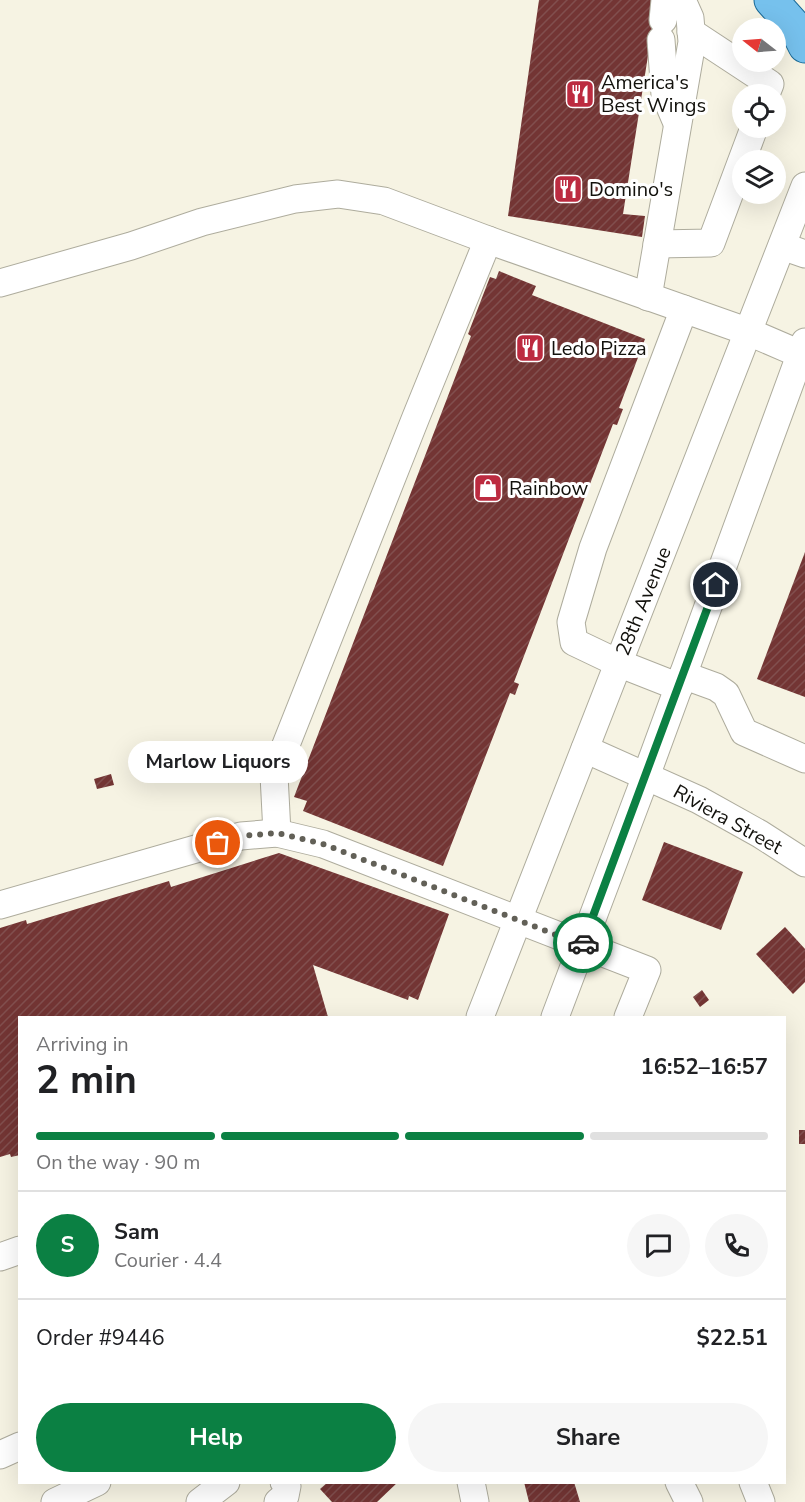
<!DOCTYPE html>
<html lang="en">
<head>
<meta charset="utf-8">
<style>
	body { margin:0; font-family:"Nunito Sans",sans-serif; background:#f6f6f6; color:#202124; height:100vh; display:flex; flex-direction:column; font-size:22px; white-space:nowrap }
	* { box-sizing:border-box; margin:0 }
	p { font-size:20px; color:#757577 }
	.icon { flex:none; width:33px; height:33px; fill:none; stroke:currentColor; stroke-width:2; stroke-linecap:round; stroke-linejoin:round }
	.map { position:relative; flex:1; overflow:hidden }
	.sheet { position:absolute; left:18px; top:1016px; width:768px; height:468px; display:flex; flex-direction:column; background:#fff; border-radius:0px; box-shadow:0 6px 24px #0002 }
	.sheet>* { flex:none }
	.needle { width:39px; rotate:287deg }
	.fabs { position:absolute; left:732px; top:18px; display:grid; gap:12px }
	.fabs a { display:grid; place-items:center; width:54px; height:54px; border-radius:50%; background:#fff; box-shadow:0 6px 24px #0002; font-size:30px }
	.pin { position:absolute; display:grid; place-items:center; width:51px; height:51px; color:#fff; margin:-26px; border:3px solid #fff; border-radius:50%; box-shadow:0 2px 6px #0007 }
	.courier { position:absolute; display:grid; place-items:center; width:60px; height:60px; margin:-30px; border:4px solid #0b8043; border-radius:50%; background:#fff; color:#222; box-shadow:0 2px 8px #0007 }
	.bubble { position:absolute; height:42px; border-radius:21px; background:#fff; box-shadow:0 6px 24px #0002; font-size:20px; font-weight:700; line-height:42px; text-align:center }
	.summary em { font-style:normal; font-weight:700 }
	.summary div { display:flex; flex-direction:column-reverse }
	.summary { display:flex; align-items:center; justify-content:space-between; height:102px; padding:0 18px }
	h1 { font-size:39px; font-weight:700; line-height:45px }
	.bar { display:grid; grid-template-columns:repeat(4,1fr); gap:9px 6px; align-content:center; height:72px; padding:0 18px }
	.bar i { height:8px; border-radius:4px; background:#e0e0e0 }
	.bar .on { background:#0b8043 }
	.bar p { grid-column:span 4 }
	.line { display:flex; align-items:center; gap:15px; padding:0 18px; border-top:2px solid #e0e0e0 }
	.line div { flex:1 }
	.round { display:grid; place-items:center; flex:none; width:63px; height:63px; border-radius:32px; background:#f6f6f6 }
	.primary-button { display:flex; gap:12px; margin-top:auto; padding:12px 18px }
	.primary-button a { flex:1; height:69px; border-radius:36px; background:#0b8043; color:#fff; font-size:24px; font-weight:700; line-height:69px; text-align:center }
	.primary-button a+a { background:#f6f6f6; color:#202124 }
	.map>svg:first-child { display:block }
</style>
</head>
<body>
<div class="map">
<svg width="805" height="1502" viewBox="0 0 805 1502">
	<defs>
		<pattern id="building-hatch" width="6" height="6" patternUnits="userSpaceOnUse" patternTransform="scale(1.5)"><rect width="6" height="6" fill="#733534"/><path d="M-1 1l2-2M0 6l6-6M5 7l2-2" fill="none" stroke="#814f4e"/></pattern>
	</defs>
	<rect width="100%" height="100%" fill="#f6f3e3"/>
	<g fill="url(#building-hatch)">
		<polygon points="539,0 651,0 656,5 623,214 645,216 642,237 508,216"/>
		<polygon points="499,271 536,286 532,295 645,339 619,408 623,409 617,425 613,424 514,682 519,684 515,695 510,693 443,866 303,811 307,801 294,797 471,336 468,334 490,277 496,279"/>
		<polygon points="805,552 805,697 757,679"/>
		<polygon points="111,774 114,785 97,789 94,779"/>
		<polygon points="664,842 743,872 721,930 642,900"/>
		<polygon points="279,853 449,914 418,1000 409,996 408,1000 313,965 328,1017 20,1017 20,1155 11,1157 10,1154 0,1157 0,928 26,920 27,924 169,881 171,887"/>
		<polygon points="785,927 805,949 805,982 793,994 756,954"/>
		<polygon points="702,990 709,1000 700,1007 693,997"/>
		<rect x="799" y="1130" width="6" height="14"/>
		<polygon points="328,1482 398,1482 377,1502 332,1502 320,1489"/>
		<polygon points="524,1482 574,1482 580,1502 529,1502"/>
	</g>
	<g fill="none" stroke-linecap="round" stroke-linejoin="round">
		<g stroke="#aeac9d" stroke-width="29">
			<g id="minor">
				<polyline points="663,20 665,0"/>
				<polyline points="691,32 770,84 766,94"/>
				<polyline points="661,40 665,95 677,123"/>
				<polyline points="657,244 711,243 754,128"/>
				<polyline points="782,246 805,254"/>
				<polyline points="0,283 131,246 202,222 295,199 338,194 384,201 488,240 749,332 800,354"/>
				<polyline points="648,297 692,42 690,18 682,0"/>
				<polyline points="683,675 716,687 726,694 744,732 805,759"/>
				<polyline points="679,687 618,663 574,642 571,622 593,548 684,309"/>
				<polyline points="585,749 699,800 760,834 805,863"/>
				<polyline points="277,833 274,775 416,417 488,240"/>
				<polyline points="0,905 241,836 277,833 323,844 647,970 628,1017"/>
				<polyline points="480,1017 805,186"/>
				<polyline points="555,1017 646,776 805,342"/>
				<polyline points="0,1257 20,1250"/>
				<polyline points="0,1455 20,1446"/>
				<polyline points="471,1482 475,1502"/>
				<polyline points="679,1482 689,1502"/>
				<polyline points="753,1482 761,1502"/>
				<polyline points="55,1502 97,1482"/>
				<polyline points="200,1502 226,1482"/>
				<polyline points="278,1502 285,1496 287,1486 284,1482"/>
			</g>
		</g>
		<g stroke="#176896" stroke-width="35">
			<polyline id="major" points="771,0 796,28 805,46"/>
		</g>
		<use href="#minor" stroke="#fff" stroke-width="27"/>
		<use href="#major" stroke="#76c1ed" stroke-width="33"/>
	</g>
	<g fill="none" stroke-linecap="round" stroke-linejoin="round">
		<polyline stroke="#626057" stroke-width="6" stroke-dasharray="0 10.8" points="218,843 241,836 277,833 323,844 582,945 583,943"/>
		<polyline stroke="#0b8043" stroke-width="8" points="583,943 716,585"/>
	</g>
	<defs>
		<g id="restaurant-square" transform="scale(1.5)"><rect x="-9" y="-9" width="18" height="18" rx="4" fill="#bc2b40" stroke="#fff"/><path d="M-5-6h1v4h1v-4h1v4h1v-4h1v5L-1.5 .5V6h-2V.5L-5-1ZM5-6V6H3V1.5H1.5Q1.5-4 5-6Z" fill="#fff"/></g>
		<g id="shop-square" transform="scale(1.5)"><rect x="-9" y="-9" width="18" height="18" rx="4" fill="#bc2b40" stroke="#fff"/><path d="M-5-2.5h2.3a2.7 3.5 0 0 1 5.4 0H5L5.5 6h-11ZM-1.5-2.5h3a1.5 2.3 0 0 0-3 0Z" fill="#fff"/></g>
	</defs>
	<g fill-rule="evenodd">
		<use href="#restaurant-square" x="580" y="94"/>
		<use href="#restaurant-square" x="568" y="189"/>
		<use href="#restaurant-square" x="530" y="348"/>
		<use href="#shop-square" x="488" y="488"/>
	</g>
	<g text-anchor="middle" stroke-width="6" stroke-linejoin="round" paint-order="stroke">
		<g font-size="20" fill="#12110c" stroke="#fff" text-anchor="start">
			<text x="601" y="89">America's<tspan x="601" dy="23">Best Wings</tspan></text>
			<text x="589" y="196">Domino's</text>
			<text x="551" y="355">Ledo Pizza</text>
			<text x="509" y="495">Rainbow</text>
		</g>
		<g font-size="20" fill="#12110c" stroke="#fff">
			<text transform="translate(643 601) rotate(-68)" y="7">28th Avenue</text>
			<text transform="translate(728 819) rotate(29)" y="7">Riviera Street</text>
		</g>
	</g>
</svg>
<div class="fabs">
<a><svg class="needle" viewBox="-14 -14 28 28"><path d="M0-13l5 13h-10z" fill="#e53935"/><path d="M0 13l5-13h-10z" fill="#757577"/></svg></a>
<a><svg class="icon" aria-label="locate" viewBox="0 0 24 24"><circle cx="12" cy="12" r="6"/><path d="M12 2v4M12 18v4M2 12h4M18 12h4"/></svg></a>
<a><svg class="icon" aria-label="layers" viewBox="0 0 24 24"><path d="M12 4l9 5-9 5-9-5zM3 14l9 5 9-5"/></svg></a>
</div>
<div class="pin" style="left:218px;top:843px;background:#ea580c"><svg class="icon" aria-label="bag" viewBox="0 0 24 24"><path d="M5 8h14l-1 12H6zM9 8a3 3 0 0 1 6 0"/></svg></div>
<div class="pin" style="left:716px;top:585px;background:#1f2937"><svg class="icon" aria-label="home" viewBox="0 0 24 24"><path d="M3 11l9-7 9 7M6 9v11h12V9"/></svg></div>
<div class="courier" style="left:583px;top:943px"><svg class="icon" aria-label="car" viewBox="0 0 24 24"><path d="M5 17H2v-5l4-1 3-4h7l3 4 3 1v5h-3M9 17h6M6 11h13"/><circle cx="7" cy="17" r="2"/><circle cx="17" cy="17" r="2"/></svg></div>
<div class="bubble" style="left:128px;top:741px;width:180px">Marlow Liquors</div>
<section class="sheet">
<div class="summary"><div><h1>2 min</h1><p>Arriving in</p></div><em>16:52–16:57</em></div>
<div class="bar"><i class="on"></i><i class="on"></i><i class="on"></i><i></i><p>On the way · 90 m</p></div>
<div class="line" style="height:108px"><b class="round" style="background:#0b8043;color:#fff">S</b><div><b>Sam</b><p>Courier · 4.4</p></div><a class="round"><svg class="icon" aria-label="chat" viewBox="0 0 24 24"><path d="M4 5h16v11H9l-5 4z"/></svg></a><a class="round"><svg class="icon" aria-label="phone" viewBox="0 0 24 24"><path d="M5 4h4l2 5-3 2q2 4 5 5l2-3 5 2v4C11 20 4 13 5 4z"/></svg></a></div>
<div class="line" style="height:78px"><div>Order #9446</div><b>$22.51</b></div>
<div class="primary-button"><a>Help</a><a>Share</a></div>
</section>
</div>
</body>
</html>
